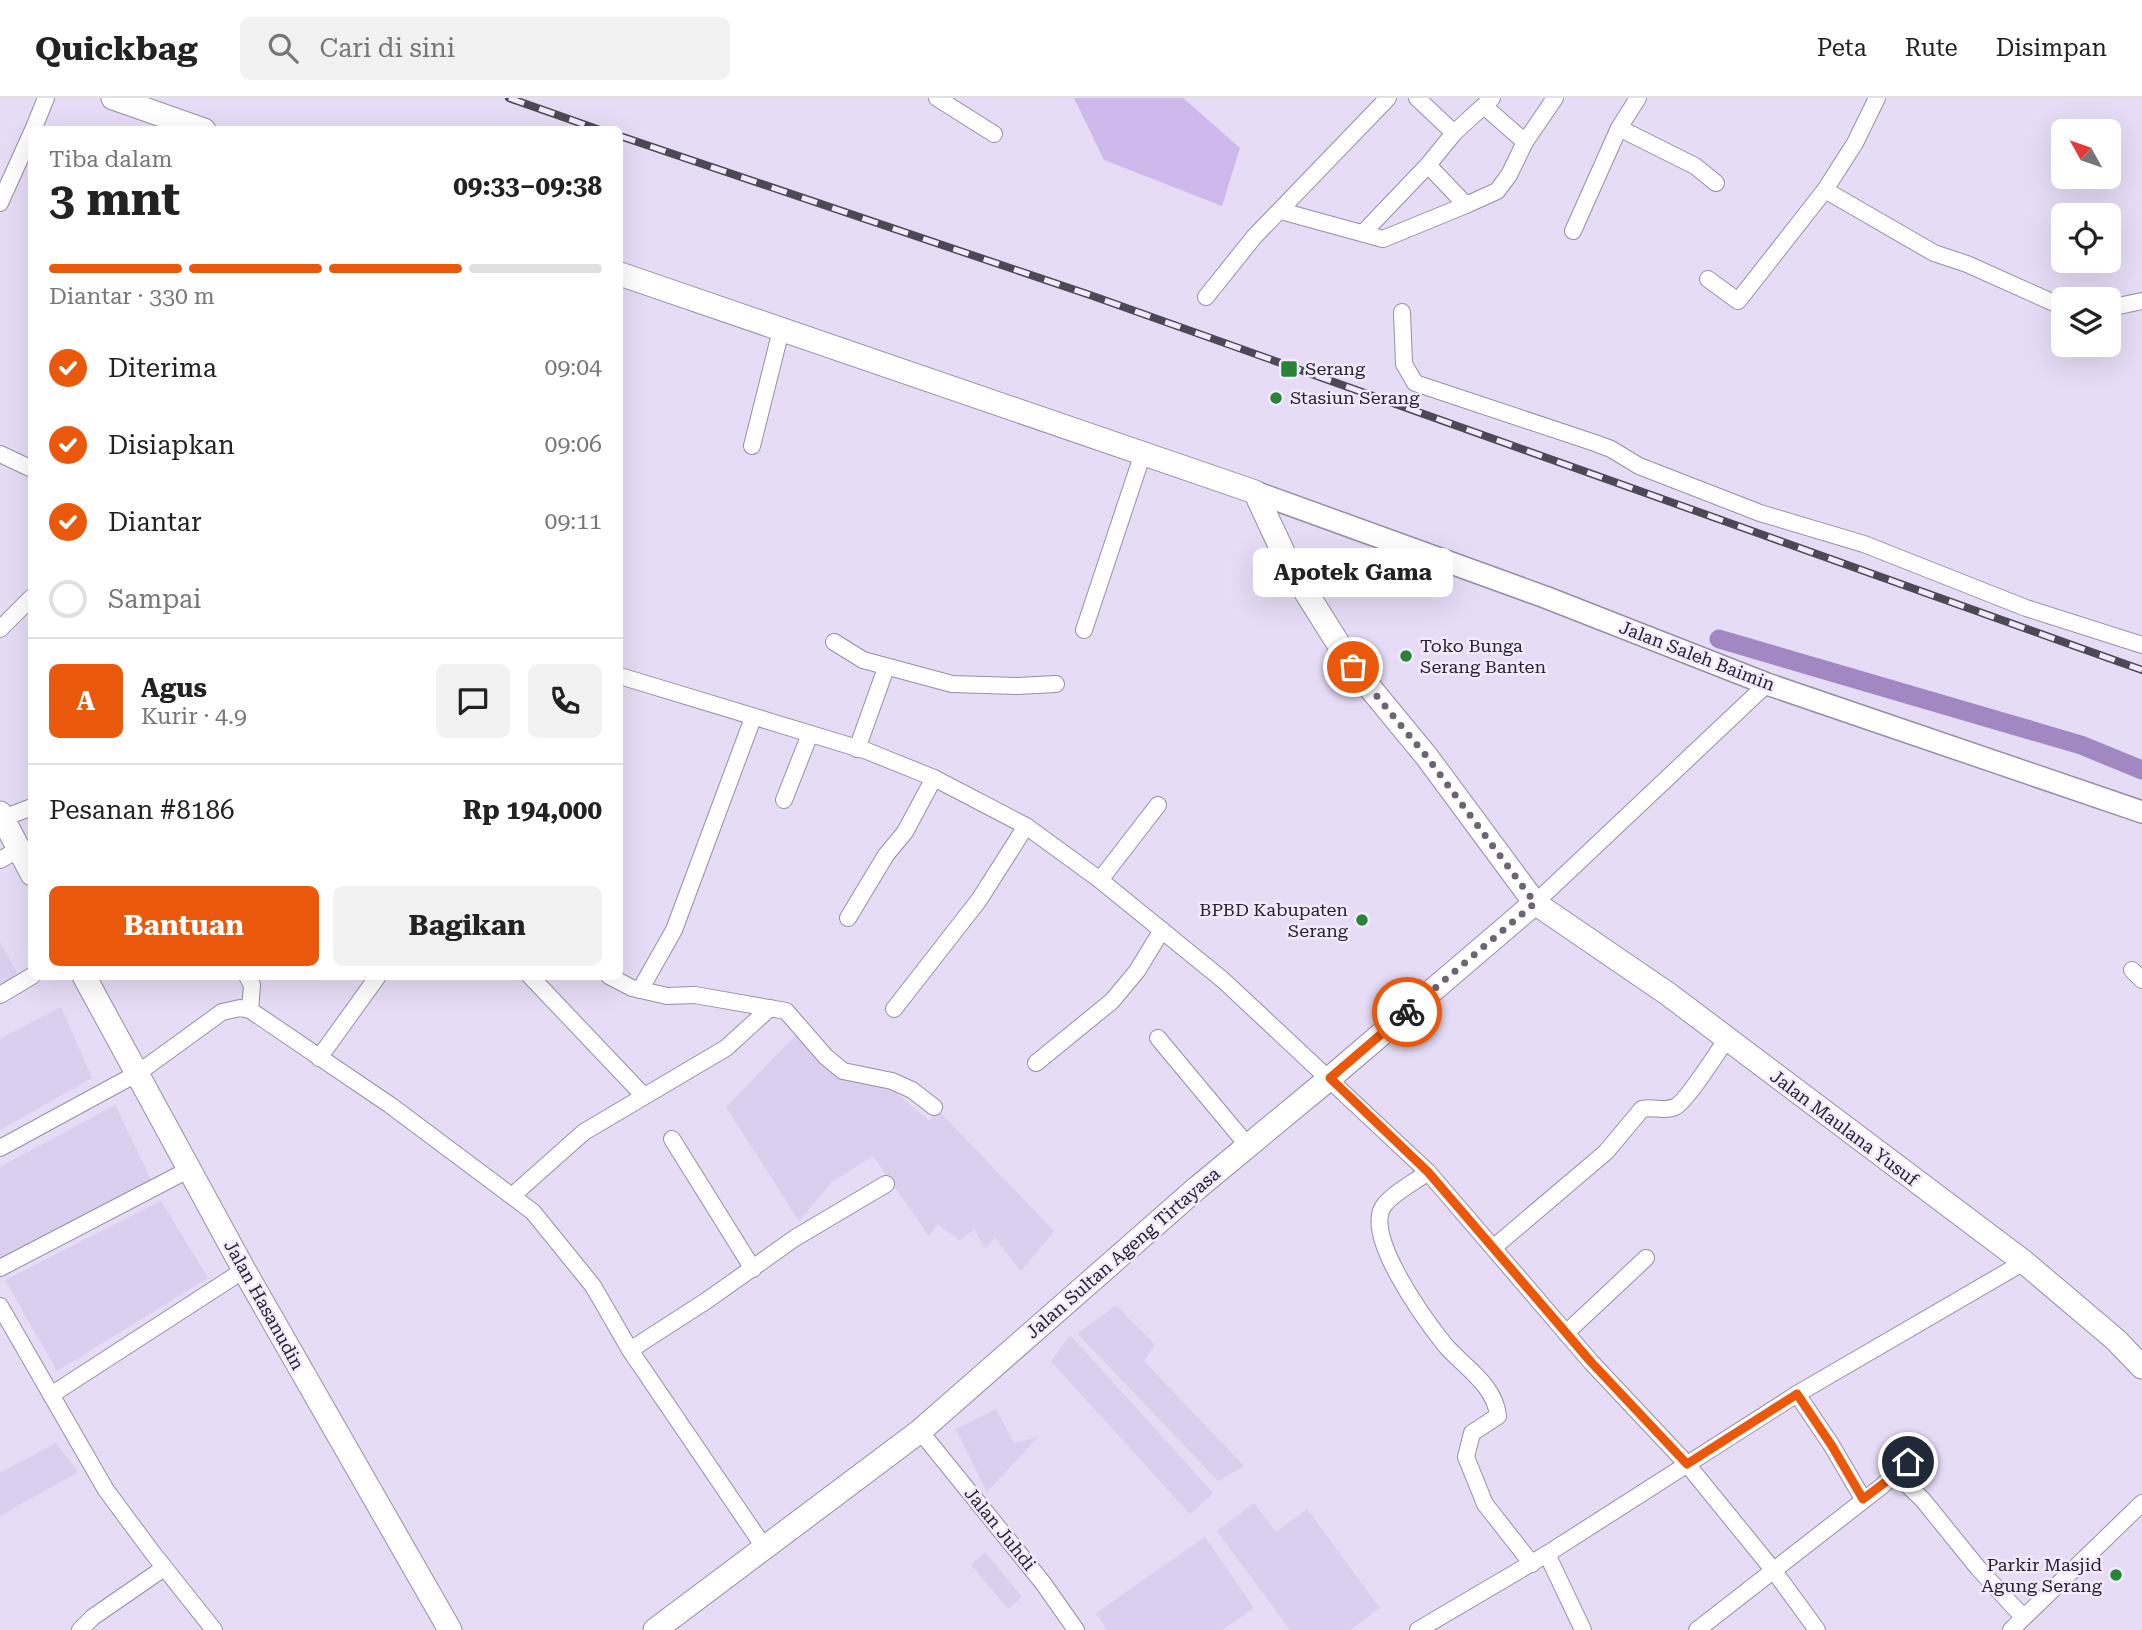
<!DOCTYPE html>
<html lang="id">
<head>
<meta charset="utf-8">
<style>
	body { margin:0; font-family:"Roboto Serif",serif; background:#f2f2f2; color:#222; height:100vh; display:flex; flex-direction:column; font-size:26px; white-space:nowrap }
	* { box-sizing:border-box; margin:0 }
	p { font-size:23px; color:#767676 }
	.icon { flex:none; width:38px; height:38px; fill:none; stroke:currentColor; stroke-width:2; stroke-linecap:round; stroke-linejoin:round }
	.map { position:relative; flex:1; overflow:hidden }
	.sheet { position:absolute; left:28px; top:28px; width:595px; height:854px; display:flex; flex-direction:column; background:#fff; border-radius:10px; box-shadow:0 7px 28px #0002 }
	.sheet>* { flex:none }
	.needle { width:46px; rotate:310deg }
	.buttons { position:absolute; left:2051px; top:21px; display:grid; gap:14px }
	.buttons a { display:grid; place-items:center; width:70px; height:70px; border-radius:10px; background:#fff; box-shadow:0 7px 28px #0002; font-size:35px }
	.pin { position:absolute; display:grid; place-items:center; width:60px; height:60px; color:#fff; margin:-30px; border:4px solid #fff; border-radius:50%; box-shadow:0 2px 7px #0007 }
	.courier { position:absolute; display:grid; place-items:center; width:70px; height:70px; margin:-35px; border:5px solid #ea580c; border-radius:50%; background:#fff; color:#222; box-shadow:0 2px 9px #0007 }
	.bubble { position:absolute; height:49px; border-radius:10px; background:#fff; box-shadow:0 7px 28px #0002; font-size:23px; font-weight:700; line-height:49px; text-align:center }
	.summary em { font-style:normal; font-weight:700 }
	.summary div { display:flex; flex-direction:column-reverse }
	.summary { display:flex; align-items:center; justify-content:space-between; height:119px; padding:0 21px }
	h1 { font-size:46px; font-weight:700; line-height:52px }
	.bar { display:grid; grid-template-columns:repeat(4,1fr); gap:10px 7px; align-content:center; height:84px; padding:0 21px }
	.bar i { height:9px; border-radius:5px; background:#e0e0e0 }
	.bar .active { background:#ea580c }
	.bar p { grid-column:span 4 }
	.line { display:flex; align-items:center; gap:18px; padding:0 21px; border-top:2px solid #e0e0e0 }
	.line div { flex:1 }
	.round { display:grid; place-items:center; flex:none; width:74px; height:74px; border-radius:10px; background:#f2f2f2 }
	ol { padding:0 21px; list-style:none }
	li { display:flex; align-items:center; gap:21px; height:77px }
	li p { margin-inline-start:auto }
	li .icon { padding:7px; border-radius:50%; background:#ea580c; color:#fff; stroke-width:4 }
	li:last-child { color:#767676 }
	li i { width:38px; height:38px; border:4px solid #e0e0e0; border-radius:50% }
	.primary-button { display:flex; gap:14px; margin-top:auto; padding:14px 21px }
	.primary-button a { flex:1; height:80px; border-radius:10px; background:#ea580c; color:#fff; font-size:28px; font-weight:700; line-height:80px; text-align:center }
	.primary-button a+a { background:#f2f2f2; color:#222 }
	header { display:flex; align-items:center; gap:42px; box-sizing:border-box; height:98px; padding:0 35px; background:#fff; border-bottom:2px solid #e0e0e0 }
	header strong { font-size:33px }
	nav { display:flex; gap:38px; margin-inline-start:auto; font-size:24px }
	.search { width:490px; height:63px; background:#f2f2f2; display:flex; align-items:center; gap:18px; box-sizing:border-box; padding:0 24px; border-radius:10px; color:#767676; font-size:26px }
	.map>svg:first-child { display:block }
</style>
</head>
<body>
<header>
<strong>Quickbag</strong>
<div class="search"><svg class="icon" aria-label="search" viewBox="0 0 24 24"><circle cx="10" cy="10" r="6"/><path d="M15 15l6 6"/></svg>Cari di sini</div>
<nav><a>Peta</a><a>Rute</a><a>Disimpan</a></nav>
</header>
<div class="map">
<svg width="2142" height="1532" viewBox="0 0 2142 1532">
	<rect width="100%" height="100%" fill="#e6dcf6"/>
	<g fill="#dbceee">
		<polygon points="0,844 20,880 0,891"/>
		<polygon points="61,909 92,980 0,1032 0,941"/>
		<polygon points="795,938 840,978 895,994 929,1023 937,1011 1054,1133 1021,1173 995,1140 985,1151 974,1131 960,1143 938,1126 929,1138 873,1058 832,1084 799,1123 726,1009"/>
		<polygon points="115,1007 154,1088 0,1171 0,1069"/>
		<polygon points="161,1103 208,1180 57,1273 5,1182"/>
		<polygon points="1116,1207 1155,1247 1144,1263 1244,1368 1218,1383 1078,1236"/>
		<polygon points="1070,1237 1213,1395 1190,1416 1051,1263"/>
		<polygon points="996,1311 1014,1345 1038,1339 987,1394 956,1331"/>
		<polygon points="56,1345 78,1374 0,1418 0,1375"/>
		<polygon points="1254,1405 1276,1434 1307,1411 1380,1510 1350,1532 1290,1532 1217,1433"/>
		<polygon points="1205,1439 1254,1510 1222,1532 1107,1532 1096,1515"/>
		<polygon points="985,1454 1022,1499 1008,1511 971,1467"/>
	</g>
	<polygon fill="#cfb9ec" points="1074,0 1183,0 1240,50 1222,108 1104,62"/>
	<g fill="none" stroke-linecap="round" stroke-linejoin="round">
		<polyline stroke="#a288c3" stroke-width="19" points="1719,541 2081,647 2142,672"/>
		<g stroke="#978da5" stroke-width="18">
			<g id="minor">
				<polyline points="937,0 994,36"/>
				<polyline points="1417,0 1454,35"/>
				<polyline points="1877,0 1855,45 1825,92 1934,155 1967,166 2063,209"/>
				<polyline points="1484,8 1525,44"/>
				<polyline points="1619,30 1695,68 1716,85"/>
				<polyline points="33,32 46,0"/>
				<polyline points="1428,67 1466,107"/>
				<polyline points="0,105 32,34"/>
				<polyline points="1281,113 1383,141 1466,107 1497,93 1509,77 1525,44 1555,0"/>
				<polyline points="1573,133 1619,30 1638,0"/>
				<polyline points="1363,135 1428,67 1454,35 1492,0"/>
				<polyline points="1708,181 1738,203 1825,92"/>
				<polyline points="1206,199 1254,139 1388,0"/>
				<polyline points="2109,210 2142,203"/>
				<polyline points="1402,214 1404,266 1415,285 1595,345 1611,351 1639,368 1760,415 1864,446 2026,510 2142,547"/>
				<polyline points="752,348 781,232"/>
				<polyline points="0,356 32,371"/>
				<polyline points="0,531 32,499"/>
				<polyline points="1084,532 1143,355"/>
				<polyline points="834,544 863,562 952,586 1017,588 1056,586"/>
				<polyline points="620,578 867,653 934,680 1026,728 1100,782 1223,882 1428,1074 1591,1264 1687,1366 1774,1473 1817,1532"/>
				<polyline points="857,651 886,570"/>
				<polyline points="784,702 810,636"/>
				<polyline points="3,720 32,709"/>
				<polyline points="0,762 19,751"/>
				<polyline points="1100,782 1158,707"/>
				<polyline points="1535,805 1767,586"/>
				<polyline points="848,820 886,757 905,734 934,680"/>
				<polyline points="2132,872 2142,882"/>
				<polyline points="247,878 252,887 250,912"/>
				<polyline points="530,878 643,997"/>
				<polyline points="609,878 632,890 667,898 695,897 786,913 826,959 843,973 892,983 912,992 934,1009"/>
				<polyline points="640,892 674,832 753,620"/>
				<polyline points="0,897 32,878"/>
				<polyline points="894,911 979,802 1026,728"/>
				<polyline points="1158,940 1248,1048"/>
				<polyline points="319,960 378,878"/>
				<polyline points="1036,965 1112,903 1137,873 1162,832"/>
				<polyline points="672,1041 753,1171"/>
				<polyline points="0,1050 138,975 222,914 240,910 250,912 390,1007 533,1114 593,1188 630,1252 764,1449"/>
				<path d="M1428,1074C1415,1084 1396,1093 1385,1106C1360,1134 1426,1223 1445,1247C1464,1269 1495,1287 1498,1318L1472,1335L1466,1359L1485,1406L1532,1466"/>
				<polyline points="513,1097 584,1034 726,950 770,910"/>
				<path d="M1493,1150L1606,1054L1642,1011C1653,1008 1664,1014 1675,1009C1686,1004 1717,955 1726,942"/>
				<polyline points="0,1170 190,1071"/>
				<polyline points="0,1208 106,1392 152,1454 214,1532"/>
				<polyline points="1566,1235 1646,1160"/>
				<polyline points="630,1252 706,1203 795,1140 886,1086"/>
				<polyline points="1797,1296 1832,1348 1863,1401"/>
				<polyline points="51,1297 244,1172"/>
				<polyline points="920,1333 1043,1485 1076,1532"/>
				<polyline points="1896,1376 1923,1402 1978,1470 2023,1519"/>
				<polyline points="1547,1456 1583,1532"/>
				<polyline points="80,1532 93,1519 164,1470"/>
				<polyline points="1418,1532 1547,1456 1797,1296 2024,1164"/>
				<polyline points="1697,1532 1882,1388 1920,1352"/>
				<polyline points="2011,1532 2142,1405"/>
			</g>
		</g>
		<g stroke="#978da5" stroke-width="24">
			<polyline id="tertiary" points="1255,394 1545,499 1767,586 2142,714"/>
		</g>
		<g stroke="#978da5" stroke-width="25">
			<g id="secondary">
				<polyline points="113,0 204,32"/>
				<polyline points="620,176 1255,394 1290,469 1353,569 1427,659 1535,805 1668,896 2024,1164 2116,1242 2142,1269"/>
				<polyline points="0,715 32,776"/>
				<polyline points="84,878 244,1172 450,1532"/>
				<polyline points="655,1532 920,1333 1197,1090 1330,980 1535,805"/>
			</g>
		</g>
		<use href="#minor" stroke="#fff" stroke-width="16"/>
		<use href="#tertiary" stroke="#fff" stroke-width="21"/>
		<use href="#secondary" stroke="#fff" stroke-width="23"/>
		<g stroke="#4d4855" stroke-width="8">
			<g id="rail">
				<polyline points="509,0 600,32"/>
				<polyline points="620,38 1090,197 2142,572"/>
			</g>
		</g>
		<use href="#rail" stroke="#f3eaff" stroke-width="5" stroke-dasharray="16" stroke-linecap="butt"/>
	</g>
	<g fill="none" stroke-linecap="round" stroke-linejoin="round">
		<polyline stroke="#6a6473" stroke-width="7" stroke-dasharray="0 12.6" points="1353,569 1427,659 1535,805 1407,914"/>
		<polyline stroke="#ea580c" stroke-width="9" points="1407,914 1330,980 1428,1074 1591,1264 1687,1366 1797,1296 1832,1348 1863,1401 1896,1376 1908,1364"/>
	</g>
	<g fill="#288434" stroke="#f3eaff" stroke-width="2.5">
		<rect x="1280" y="262" width="18" height="18" rx="3.5"/>
		<circle cx="1276" cy="300" r="7"/>
		<circle cx="1406" cy="558" r="7"/>
		<circle cx="1362" cy="822" r="7"/>
		<circle cx="2116" cy="1477" r="7"/>
	</g>
	<g text-anchor="middle" stroke-width="5" stroke-linejoin="round" paint-order="stroke">
		<g font-size="18" fill="#27232d" stroke="#f3eaff" text-anchor="start">
			<text x="1305" y="277">Serang</text>
			<text x="1290" y="306">Stasiun Serang</text>
			<text x="1420" y="554">Toko Bunga<tspan x="1420" dy="21">Serang Banten</tspan></text>
			<text x="1348" y="818" text-anchor="end">BPBD Kabupaten<tspan x="1348" dy="21">Serang</tspan></text>
			<text x="2102" y="1473" text-anchor="end">Parkir Masjid<tspan x="2102" dy="21">Agung Serang</tspan></text>
		</g>
		<g font-size="18" fill="#27232d" stroke="#f3eaff">
			<text transform="translate(1697 558) rotate(21)" y="6">Jalan Saleh Baimin</text>
			<text transform="translate(1844 1030) rotate(37)" y="6">Jalan Maulana Yusuf</text>
			<text transform="translate(1123 1155) rotate(-41)" y="6">Jalan Sultan Ageng Tirtayasa</text>
			<text transform="translate(264 1207) rotate(61)" y="6">Jalan Hasanudin</text>
			<text transform="translate(1000 1431) rotate(51)" y="6">Jalan Juhdi</text>
		</g>
	</g>
</svg>
<div class="buttons">
<a><svg class="needle" viewBox="-14 -14 28 28"><path d="M0-13l5 13h-10z" fill="#e53935"/><path d="M0 13l5-13h-10z" fill="#767676"/></svg></a>
<a><svg class="icon" aria-label="locate" viewBox="0 0 24 24"><circle cx="12" cy="12" r="6"/><path d="M12 2v4M12 18v4M2 12h4M18 12h4"/></svg></a>
<a><svg class="icon" aria-label="layers" viewBox="0 0 24 24"><path d="M12 4l9 5-9 5-9-5zM3 14l9 5 9-5"/></svg></a>
</div>
<div class="pin" style="left:1353px;top:569px;background:#ea580c"><svg class="icon" aria-label="bag" viewBox="0 0 24 24"><path d="M5 8h14l-1 12H6zM9 8a3 3 0 0 1 6 0"/></svg></div>
<div class="pin" style="left:1908px;top:1364px;background:#1f2937"><svg class="icon" aria-label="home" viewBox="0 0 24 24"><path d="M3 11l9-7 9 7M6 9v11h12V9"/></svg></div>
<div class="courier" style="left:1407px;top:914px"><svg class="icon" aria-label="bike" viewBox="0 0 24 24"><circle cx="6" cy="16" r="4"/><circle cx="18" cy="16" r="4"/><path d="M6 16l4-8h5l3 8M10 8l3 8H6M13 5h3"/></svg></div>
<div class="bubble" style="left:1253px;top:450px;width:200px">Apotek Gama</div>
<section class="sheet">
<div class="summary"><div><h1>3 mnt</h1><p>Tiba dalam</p></div><em>09:33–09:38</em></div>
<div class="bar"><i class="active"></i><i class="active"></i><i class="active"></i><i></i><p>Diantar · 330 m</p></div>
<ol>
<li><svg class="icon" aria-label="check" viewBox="0 0 24 24"><path d="M5 12l5 5 9-10"/></svg>Diterima<p>09:04</p></li>
<li><svg class="icon" aria-label="check" viewBox="0 0 24 24"><path d="M5 12l5 5 9-10"/></svg>Disiapkan<p>09:06</p></li>
<li><svg class="icon" aria-label="check" viewBox="0 0 24 24"><path d="M5 12l5 5 9-10"/></svg>Diantar<p>09:11</p></li>
<li><i></i>Sampai</li>
</ol>
<div class="line" style="height:126px"><b class="round" style="background:#ea580c;color:#fff">A</b><div><b>Agus</b><p>Kurir · 4.9</p></div><a class="round"><svg class="icon" aria-label="chat" viewBox="0 0 24 24"><path d="M4 5h16v11H9l-5 4z"/></svg></a><a class="round"><svg class="icon" aria-label="phone" viewBox="0 0 24 24"><path d="M5 4h4l2 5-3 2q2 4 5 5l2-3 5 2v4C11 20 4 13 5 4z"/></svg></a></div>
<div class="line" style="height:91px"><div>Pesanan #8186</div><b>Rp 194,000</b></div>
<div class="primary-button"><a>Bantuan</a><a>Bagikan</a></div>
</section>
</div>
</body>
</html>
